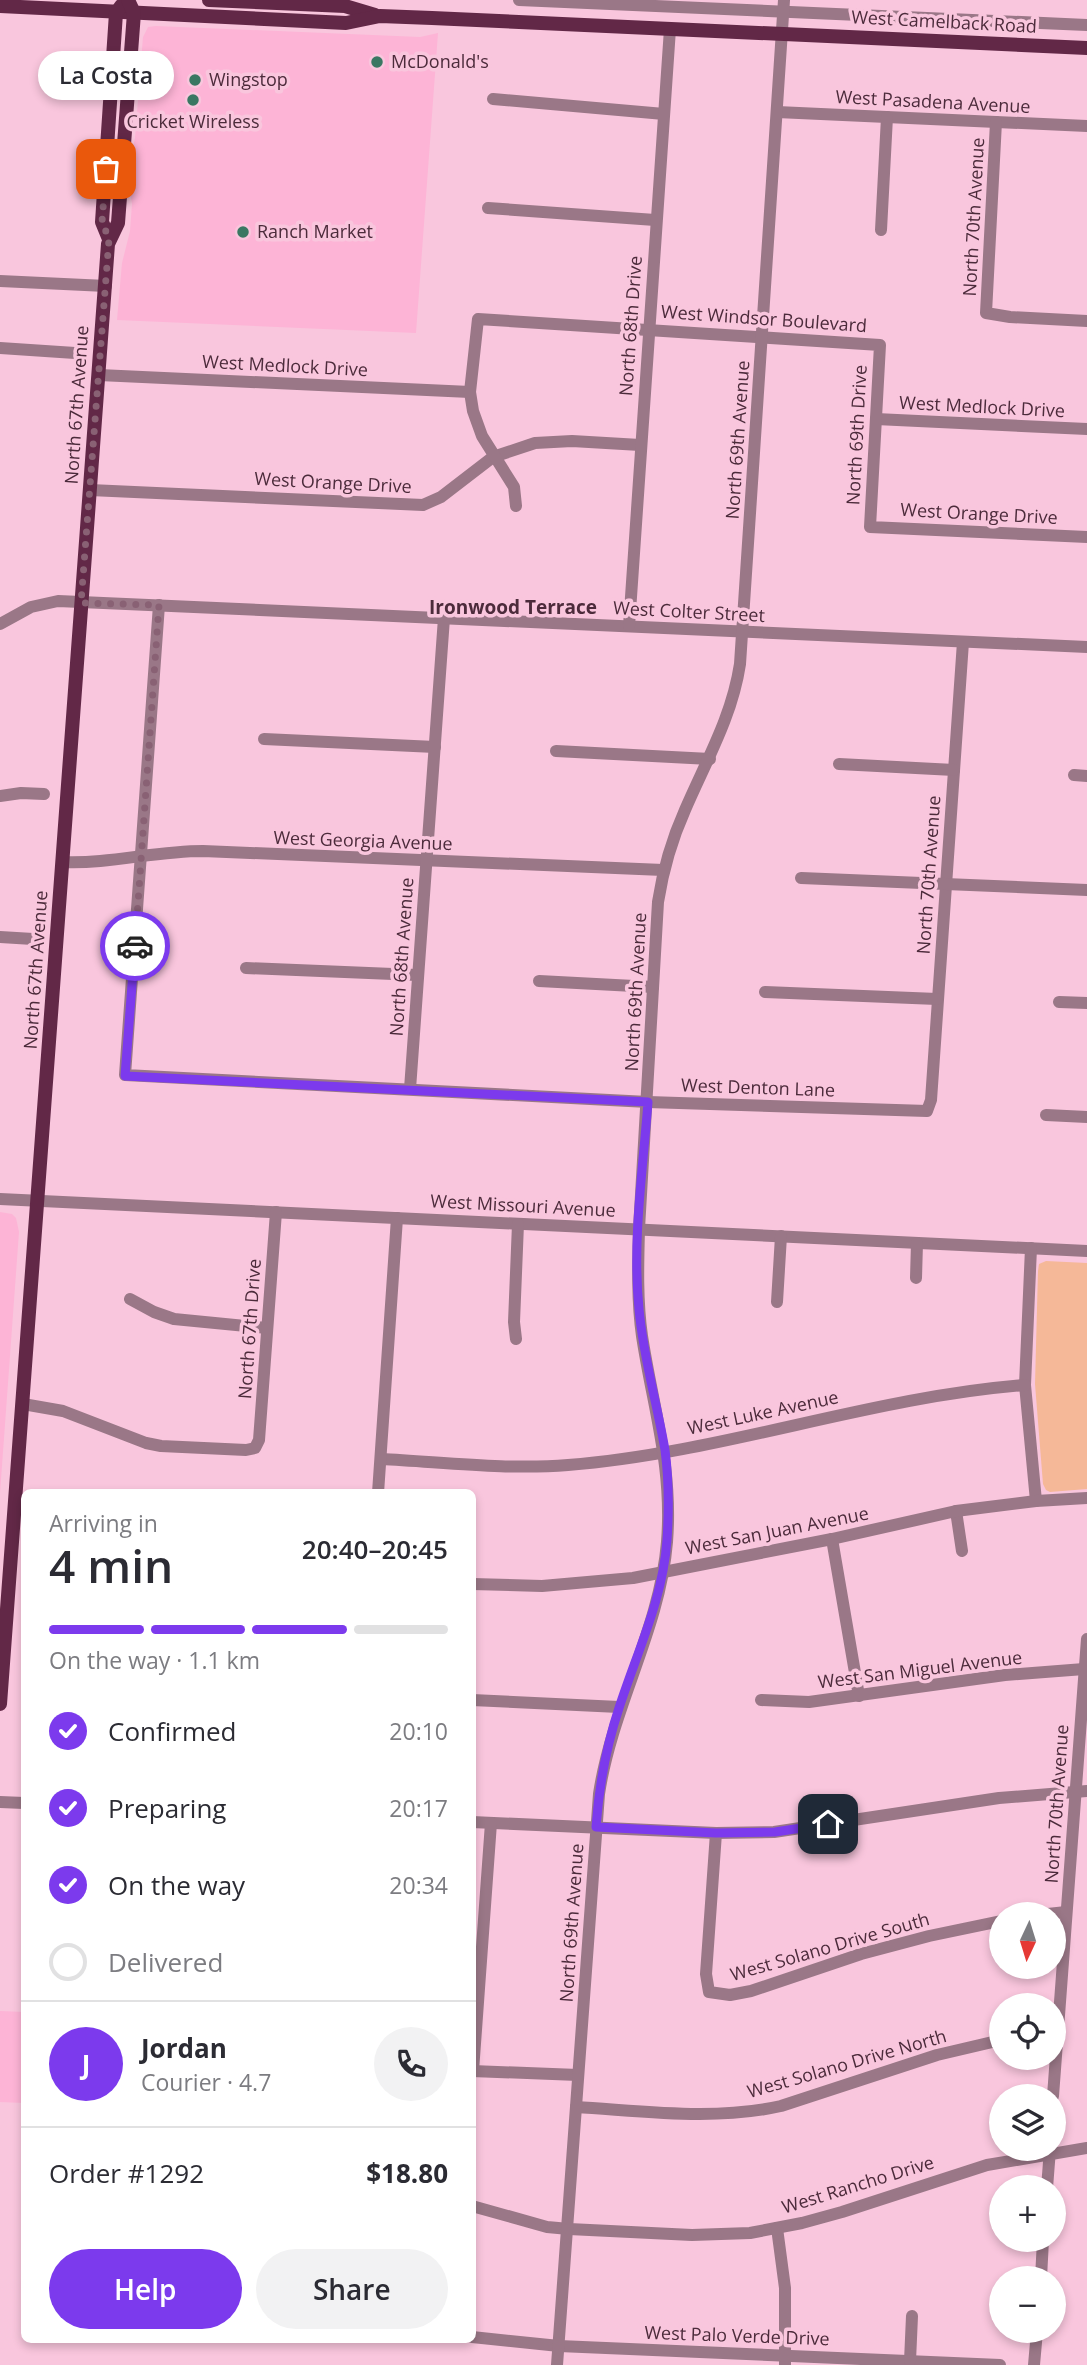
<!DOCTYPE html>
<html lang="en">
<head>
<meta charset="utf-8">
<style>
	body { margin:0; font-family:"Open Sans",sans-serif; background:#f2f2f3; color:#2b2b33; height:100vh; display:flex; flex-direction:column; font-size:26px; white-space:nowrap }
	* { box-sizing:border-box; margin:0 }
	p { font-size:23px; color:#7c7c81 }
	.icon { flex:none; width:38px; height:38px; fill:none; stroke:currentColor; stroke-width:2; stroke-linecap:round; stroke-linejoin:round }
	.map { position:relative; flex:1; overflow:hidden }
	.side { position:absolute; left:21px; top:1489px; width:455px; height:854px; display:flex; flex-direction:column; background:#fff; border-radius:10px; box-shadow:0 4px 10px #0003 }
	.side>* { flex:none }
	.needle { width:46px; rotate:184deg }
	.fabs { position:absolute; left:989px; top:1902px; display:grid; gap:14px }
	.fabs a { display:grid; place-items:center; width:77px; height:77px; border-radius:50%; background:#fff; box-shadow:0 4px 10px #0003; font-size:35px }
	.pin { position:absolute; display:grid; place-items:center; width:60px; height:60px; color:#fff; margin:-30px; border-radius:14px; box-shadow:0 4px 10px #0006 }
	.courier { position:absolute; display:grid; place-items:center; width:70px; height:70px; margin:-35px; border:5px solid #7c3aed; border-radius:50%; background:#fff; color:#222; box-shadow:0 2px 9px #0007 }
	.bubble { position:absolute; height:49px; border-radius:24px; background:#fff; box-shadow:0 4px 10px #0003; font-size:23px; font-weight:600; line-height:49px; text-align:center }
	.head em { font-style:normal; font-weight:600 }
	.head div { display:flex; flex-direction:column-reverse }
	.head { display:flex; align-items:center; justify-content:space-between; height:119px; padding:0 28px }
	h1 { font-size:46px; font-weight:600; line-height:52px }
	.bar { display:grid; grid-template-columns:repeat(4,1fr); gap:10px 7px; align-content:center; height:84px; padding:0 28px }
	.bar i { height:9px; border-radius:5px; background:#e1e1e2 }
	.bar .active { background:#7c3aed }
	.bar p { grid-column:span 4 }
	.line { display:flex; align-items:center; gap:18px; padding:0 28px; border-top:2px solid #e1e1e2 }
	.line div { flex:1 }
	.round { display:grid; place-items:center; flex:none; width:74px; height:74px; border-radius:37px; background:#f2f2f3 }
	ol { padding:0 28px; list-style:none }
	li { display:flex; align-items:center; gap:21px; height:77px }
	li p { margin-inline-start:auto }
	li .icon { padding:7px; border-radius:50%; background:#7c3aed; color:#fff; stroke-width:4 }
	li:last-child { color:#7c7c81 }
	li i { width:38px; height:38px; border:4px solid #e1e1e2; border-radius:50% }
	.cta { display:flex; gap:14px; margin-top:auto; padding:14px 28px }
	.cta a { flex:1; height:80px; border-radius:42px; background:#7c3aed; color:#fff; font-size:28px; font-weight:600; line-height:80px; text-align:center }
	.cta a+a { background:#f2f2f3; color:#2b2b33 }
	.map>svg:first-child { display:block }
</style>
</head>
<body>
<div class="map">
<svg width="1087" height="2365" viewBox="0 0 1087 2365">
	<rect width="100%" height="100%" fill="#f9c6dd"/>
	<g fill="#fdb4d6">
		<polygon points="156,26 420,37 438,33 416,333 117,320 122,263 130,231 132,204 127,174 135,138 143,37 148,27"/>
		<polygon points="0,1212 12,1214 16,1218 19,1232 0,1493"/>
		<polygon points="0,2011 24,2012 24,2103 0,2102"/>
	</g>
	<polygon fill="#f5b898" points="1046,1261 1087,1263 1087,1489 1050,1492 1046,1490 1043,1484 1035,1384 1038,1271 1039,1264"/>
	<g fill="none" stroke-linecap="round" stroke-linejoin="round">
		<g stroke="#9a7787" stroke-width="12">
			<polyline points="519,0 1087,25"/>
			<polyline points="493,99 664,114"/>
			<polyline points="777,112 1087,126"/>
			<polyline points="996,122 986,313 1010,317 1087,321"/>
			<polyline points="488,208 655,220"/>
			<polyline points="881,230 887,117"/>
			<polyline points="0,281 106,286"/>
			<polyline points="0,348 75,353"/>
			<polyline points="99,375 470,392"/>
			<polyline points="876,419 1087,429"/>
			<polyline points="90,490 423,505 441,497 493,457 535,443 572,441 640,445"/>
			<polyline points="516,506 514,487 482,436 473,411 470,392 478,319 880,345 870,527 1087,537"/>
			<polyline points="159,605 125,1075 648,1102 927,1111 931,1100 963,642"/>
			<polyline points="0,624 31,607 58,601 1087,647"/>
			<polyline points="629,626 670,29"/>
			<polyline points="264,739 435,747"/>
			<polyline points="556,751 710,759"/>
			<polyline points="839,764 954,770"/>
			<polyline points="1074,775 1087,776"/>
			<polyline points="0,796 21,793 44,794"/>
			<path d="M63,862C110,864 155,851 203,851L663,870"/>
			<polyline points="801,878 1087,890"/>
			<polyline points="0,937 33,939"/>
			<polyline points="246,968 417,975"/>
			<polyline points="539,981 653,987"/>
			<polyline points="765,992 937,999"/>
			<polyline points="1059,1002 1087,1003"/>
			<polyline points="410,1089 444,618"/>
			<polyline points="1046,1115 1087,1117"/>
			<polyline points="0,1199 1087,1251"/>
			<polyline points="1031,1248 1025,1385 1036,1501"/>
			<polyline points="916,1278 917,1243"/>
			<polyline points="130,1299 154,1312 174,1319 267,1328"/>
			<polyline points="777,1302 781,1236"/>
			<polyline points="516,1339 514,1322 518,1224"/>
			<polyline points="23,1404 63,1411 146,1443 161,1446 246,1450 255,1448 259,1440 276,1212"/>
			<path d="M381,1459C443,1462 507,1470 568,1465C722,1453 870,1397 1025,1385"/>
			<polyline points="378,1493 397,1218"/>
			<polyline points="956,1511 962,1551"/>
			<polyline points="832,1539 859,1696"/>
			<polyline points="472,1584 542,1586 633,1578 832,1539 956,1511 1036,1501 1087,1498"/>
			<polyline points="472,1700 619,1707"/>
			<polyline points="761,1700 809,1702 1005,1675 1084,1669"/>
			<polyline points="0,1802 24,1803"/>
			<polyline points="472,1822 716,1833 774,1832 999,1798 1087,1791"/>
			<polyline points="716,1833 706,1974 709,1992 730,1995 751,1991 861,1954 929,1936 1001,1921"/>
			<polyline points="1048,1914 1066,1912"/>
			<polyline points="472,2071 578,2075"/>
			<polyline points="473,2071 491,1823"/>
			<polyline points="1053,2096 1087,1639"/>
			<path d="M576,2107C644,2111 714,2121 781,2106L937,2055L1001,2040"/>
			<polyline points="1047,2188 1050,2149"/>
			<polyline points="472,2206 547,2227 569,2229 692,2235 750,2233 802,2223 842,2212 987,2165 1087,2148"/>
			<polyline points="777,2228 785,2288 785,2365"/>
			<polyline points="1041,2278 1043,2240"/>
			<polyline points="472,2337 559,2346 1000,2365"/>
			<polyline points="910,2361 912,2316"/>
			<path d="M557,2365L599,1794C612,1707 660,1629 667,1542C673,1467 653,1408 642,1336C637,1301 638,1265 639,1229L658,902C663,870 672,839 685,810C706,761 732,717 740,664L784,0"/>
			<polyline points="1034,2365 1037,2331"/>
		</g>
		<g stroke="#622847" stroke-width="14">
			<polyline points="209,0 345,6 375,15"/>
			<polyline points="0,6 346,23 380,16 432,18 1087,48"/>
			<polyline points="109,239 102,222 116,13 121,6"/>
			<polyline points="0,1704 108,244 118,223 134,13 128,0"/>
		</g>
	</g>
	<g fill="none" stroke-linecap="round" stroke-linejoin="round">
		<polyline stroke="#896174" stroke-width="7" stroke-dasharray="0 12.6" points="106,169 102,222 109,239 81,603 159,605 135,946"/>
		<path stroke="#7c3aed" stroke-width="9" d="M135,946L125,1076L648,1102C643,1170 632,1240 639,1309C643,1356 657,1403 665,1450C669,1480 669,1510 667,1540C663,1599 637,1652 619,1708C606,1747 599,1786 596,1827L716,1833L775,1832L828,1824"/>
	</g>
	<g fill="#3a7762" stroke="#f9c6dd" stroke-width="2.5">
		<circle cx="377" cy="62" r="7"/>
		<circle cx="195" cy="80" r="7"/>
		<circle cx="193" cy="100" r="7"/>
		<circle cx="243" cy="232" r="7"/>
	</g>
	<g text-anchor="middle" stroke-width="7" stroke-linejoin="round" paint-order="stroke">
		<g font-size="18" fill="#4c2b3b" stroke="#f9c6dd">
			<text transform="translate(944 22) rotate(3)" y="6">West Camelback Road</text>
			<text transform="translate(933 102) rotate(3)" y="6">West Pasadena Avenue</text>
			<text transform="translate(974 217) rotate(-87)" y="6">North 70th Avenue</text>
			<text transform="translate(764 319) rotate(4)" y="6">West Windsor Boulevard</text>
			<text transform="translate(631 326) rotate(-86)" y="6">North 68th Drive</text>
			<text transform="translate(285 366) rotate(3)" y="6">West Medlock Drive</text>
			<text transform="translate(77 405) rotate(-86)" y="6">North 67th Avenue</text>
			<text transform="translate(982 407) rotate(3)" y="6">West Medlock Drive</text>
			<text transform="translate(857 435) rotate(-87)" y="6">North 69th Drive</text>
			<text transform="translate(738 440) rotate(-86)" y="6">North 69th Avenue</text>
			<text transform="translate(333 483) rotate(3)" y="6">West Orange Drive</text>
			<text transform="translate(979 514) rotate(3)" y="6">West Orange Drive</text>
			<text transform="translate(689 612) rotate(3)" y="6">West Colter Street</text>
			<text transform="translate(363 841) rotate(2)" y="6">West Georgia Avenue</text>
			<text transform="translate(929 875) rotate(-86)" y="6">North 70th Avenue</text>
			<text transform="translate(402 957) rotate(-86)" y="6">North 68th Avenue</text>
			<text transform="translate(36 970) rotate(-86)" y="6">North 67th Avenue</text>
			<text transform="translate(636 992) rotate(-87)" y="6">North 69th Avenue</text>
			<text transform="translate(758 1088) rotate(2)" y="6">West Denton Lane</text>
			<text transform="translate(523 1206) rotate(3)" y="6">West Missouri Avenue</text>
			<text transform="translate(250 1329) rotate(-86)" y="6">North 67th Drive</text>
			<text transform="translate(763 1413) rotate(-12)" y="6">West Luke Avenue</text>
			<text transform="translate(777 1531) rotate(-11)" y="6">West San Juan Avenue</text>
			<text transform="translate(920 1670) rotate(-7)" y="6">West San Miguel Avenue</text>
			<text transform="translate(1057 1804) rotate(-86)" y="6">North 70th Avenue</text>
			<text transform="translate(572 1923) rotate(-86)" y="6">North 69th Avenue</text>
			<text transform="translate(830 1947) rotate(-16)" y="6">West Solano Drive South</text>
			<text transform="translate(847 2064) rotate(-16)" y="6">West Solano Drive North</text>
			<text transform="translate(858 2185) rotate(-17)" y="6">West Rancho Drive</text>
			<text transform="translate(737 2336) rotate(2)" y="6">West Palo Verde Drive</text>
		</g>
		<g font-size="18" fill="#4c2b3b" stroke="#f9c6dd" text-anchor="start">
			<text x="391" y="68">McDonald's</text>
			<text x="209" y="86">Wingstop</text>
			<text x="193" y="128" text-anchor="middle">Cricket Wireless</text>
			<text x="257" y="238">Ranch Market</text>
		</g>
		<g font-size="19" font-weight="bold" fill="#4c2b3b" stroke="#f9c6dd">
			<text x="513" y="614">Ironwood Terrace</text>
		</g>
	</g>
</svg>
<div class="fabs">
<a><svg class="needle" viewBox="-14 -14 28 28"><path d="M0-13l5 13h-10z" fill="#e53935"/><path d="M0 13l5-13h-10z" fill="#7c7c81"/></svg></a>
<a><svg class="icon" aria-label="locate" viewBox="0 0 24 24"><circle cx="12" cy="12" r="6"/><path d="M12 2v4M12 18v4M2 12h4M18 12h4"/></svg></a>
<a><svg class="icon" aria-label="layers" viewBox="0 0 24 24"><path d="M12 4l9 5-9 5-9-5zM3 14l9 5 9-5"/></svg></a>
<a>+</a>
<a>−</a>
</div>
<div class="pin" style="left:106px;top:169px;background:#ea580c"><svg class="icon" aria-label="bag" viewBox="0 0 24 24"><path d="M5 8h14l-1 12H6zM9 8a3 3 0 0 1 6 0"/></svg></div>
<div class="pin" style="left:828px;top:1824px;background:#1f2937"><svg class="icon" aria-label="home" viewBox="0 0 24 24"><path d="M3 11l9-7 9 7M6 9v11h12V9"/></svg></div>
<div class="courier" style="left:135px;top:946px"><svg class="icon" aria-label="car" viewBox="0 0 24 24"><path d="M5 17H2v-5l4-1 3-4h7l3 4 3 1v5h-3M9 17h6M6 11h13"/><circle cx="7" cy="17" r="2"/><circle cx="17" cy="17" r="2"/></svg></div>
<div class="bubble" style="left:38px;top:51px;width:136px">La Costa</div>
<section class="side">
<div class="head"><div><h1>4 min</h1><p>Arriving in</p></div><em>20:40–20:45</em></div>
<div class="bar"><i class="active"></i><i class="active"></i><i class="active"></i><i></i><p>On the way · 1.1 km</p></div>
<ol>
<li><svg class="icon" aria-label="check" viewBox="0 0 24 24"><path d="M5 12l5 5 9-10"/></svg>Confirmed<p>20:10</p></li>
<li><svg class="icon" aria-label="check" viewBox="0 0 24 24"><path d="M5 12l5 5 9-10"/></svg>Preparing<p>20:17</p></li>
<li><svg class="icon" aria-label="check" viewBox="0 0 24 24"><path d="M5 12l5 5 9-10"/></svg>On the way<p>20:34</p></li>
<li><i></i>Delivered</li>
</ol>
<div class="line" style="height:126px"><b class="round" style="background:#7c3aed;color:#fff">J</b><div><b>Jordan</b><p>Courier · 4.7</p></div><a class="round"><svg class="icon" aria-label="phone" viewBox="0 0 24 24"><path d="M5 4h4l2 5-3 2q2 4 5 5l2-3 5 2v4C11 20 4 13 5 4z"/></svg></a></div>
<div class="line" style="height:91px"><div>Order #1292</div><b>$18.80</b></div>
<div class="cta"><a>Help</a><a>Share</a></div>
</section>
</div>
</body>
</html>
